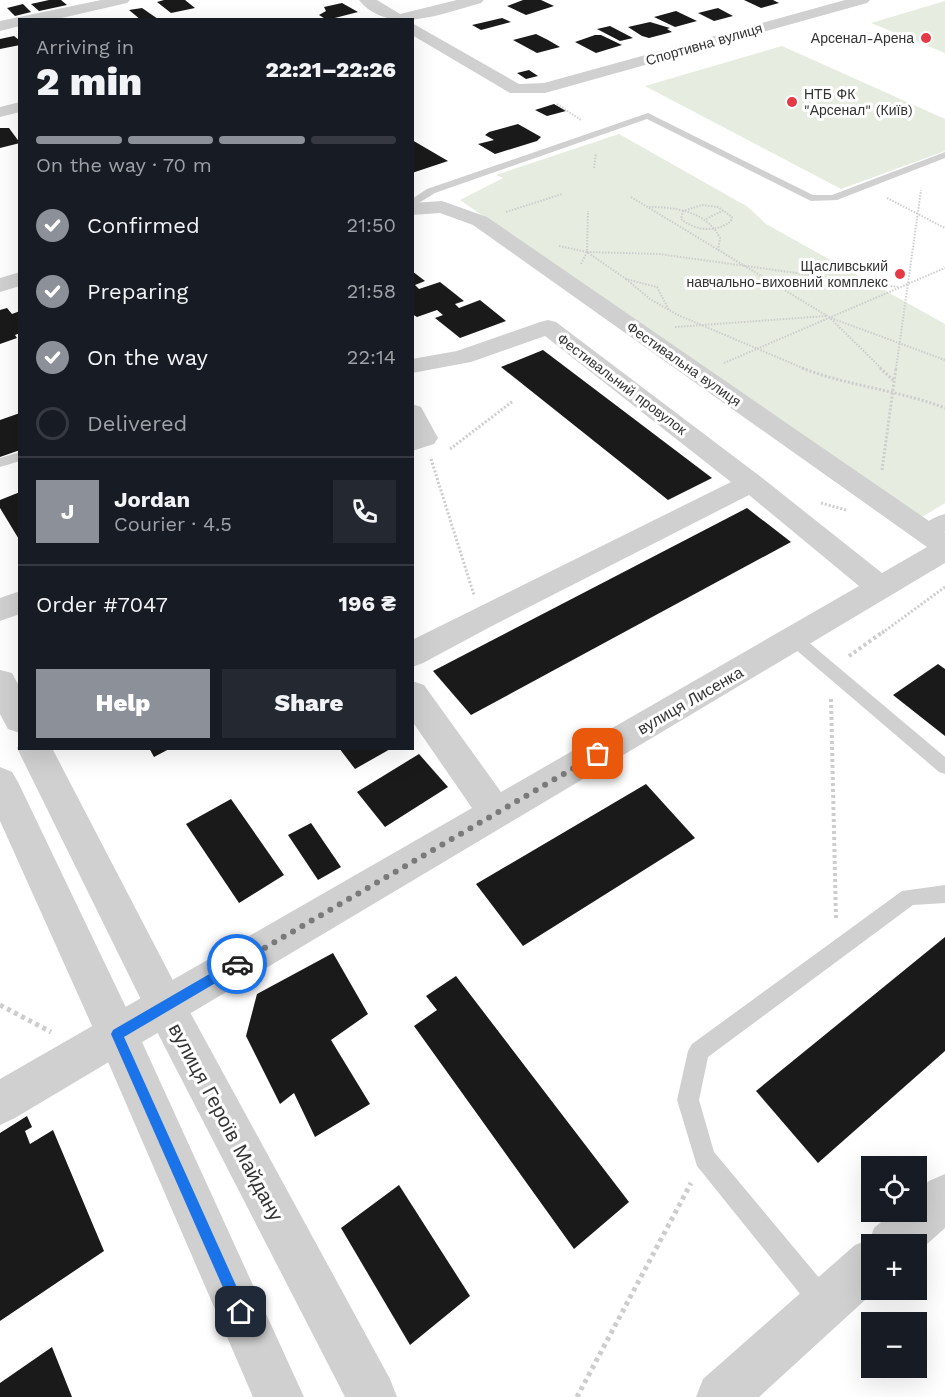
<!DOCTYPE html>
<html lang="en">
<head>
<meta charset="utf-8">
<style>
	body { margin:0; font-family:"Work Sans",sans-serif; background:#242831; color:#f1f3f6; height:100vh; display:flex; flex-direction:column; font-size:22px; white-space:nowrap }
	* { box-sizing:border-box; margin:0 }
	p { font-size:20px; color:#9ea1a6 }
	.icon { flex:none; width:33px; height:33px; fill:none; stroke:currentColor; stroke-width:2; stroke-linecap:round; stroke-linejoin:round }
	.map { position:relative; flex:1; overflow:hidden }
	.side { position:absolute; left:18px; top:18px; width:396px; height:732px; display:flex; flex-direction:column; background:#171b24; border-radius:0px; box-shadow:0 6px 24px #0002 }
	.side>* { flex:none }
	.buttons { position:absolute; left:861px; top:1156px; display:grid; gap:12px }
	.buttons a { display:grid; place-items:center; width:66px; height:66px; border-radius:0px; background:#171b24; box-shadow:0 6px 24px #0002; font-size:30px }
	.pin { position:absolute; display:grid; place-items:center; width:51px; height:51px; color:#fff; margin:-26px; border-radius:12px; box-shadow:0 3px 9px #0006 }
	.courier { position:absolute; display:grid; place-items:center; width:60px; height:60px; margin:-30px; border:4px solid #1a73e8; border-radius:50%; background:#fff; color:#222; box-shadow:0 2px 8px #0007 }
	.summary em { font-style:normal; font-weight:800 }
	.summary div { display:flex; flex-direction:column-reverse }
	.summary { display:flex; align-items:center; justify-content:space-between; height:102px; padding:0 18px }
	h1 { font-size:39px; font-weight:800; line-height:45px }
	.bar { display:grid; grid-template-columns:repeat(4,1fr); gap:9px 6px; align-content:center; height:72px; padding:0 18px }
	.bar i { height:8px; border-radius:4px; background:#363941 }
	.bar .on { background:#8c9099 }
	.bar p { grid-column:span 4 }
	.line { display:flex; align-items:center; gap:15px; padding:0 18px; border-top:2px solid #363941 }
	.line div { flex:1 }
	.round { display:grid; place-items:center; flex:none; width:63px; height:63px; border-radius:0px; background:#242831 }
	ol { padding:0 18px; list-style:none }
	li { display:flex; align-items:center; gap:18px; height:66px }
	li p { margin-inline-start:auto }
	li .icon { padding:6px; border-radius:50%; background:#8c9099; color:#fff; stroke-width:4 }
	li:last-child { color:#9ea1a6 }
	li i { width:33px; height:33px; border:3px solid #363941; border-radius:50% }
	.primary-button { display:flex; gap:12px; margin-top:auto; padding:12px 18px }
	.primary-button a { flex:1; height:69px; border-radius:0px; background:#8c9099; color:#fff; font-size:24px; font-weight:800; line-height:69px; text-align:center }
	.primary-button a+a { background:#242831; color:#f1f3f6 }
	.map>svg:first-child { display:block }
</style>
</head>
<body>
<div class="map">
<svg width="945" height="1397" viewBox="0 0 945 1397">
	<rect width="100%" height="100%" fill="#fff"/>
	<g fill="#e6ecdf">
		<polygon points="945,1 945,53 871,23"/>
		<polygon points="782,46 945,119 945,151 841,189 645,86"/>
		<polygon points="619,134 748,207 766,224 945,324 945,503 922,517 460,200 503,178 496,175"/>
	</g>
	<g fill="#1a1a1a">
		<polygon points="49,0 61,0 67,5 39,11 31,4"/>
		<polygon points="164,0 185,0 195,8 171,13 157,2"/>
		<polygon points="523,0 541,0 554,6 526,15 507,6"/>
		<polygon points="744,0 773,0 779,3 761,8"/>
		<polygon points="342,3 358,12 327,20 319,15 326,11 324,7"/>
		<polygon points="23,4 31,12 15,16 7,8"/>
		<polygon points="142,8 158,19 141,20 129,10"/>
		<polygon points="718,8 733,16 714,21 698,13"/>
		<polygon points="676,11 697,21 675,27 654,17"/>
		<polygon points="502,18 511,22 481,30 472,25"/>
		<polygon points="650,22 670,28 667,29 672,32 649,38 642,36 628,27"/>
		<polygon points="610,26 633,38 620,41 597,29"/>
		<polygon points="536,34 548,40 560,47 537,53 513,40"/>
		<polygon points="595,35 601,35 622,45 596,53 575,42"/>
		<polygon points="14,36 19,40 20,45 0,49 0,39"/>
		<polygon points="529,70 538,76 526,79 517,73"/>
		<polygon points="554,104 566,111 547,116 535,110"/>
		<polygon points="518,124 541,137 537,141 495,154 478,144 494,140 485,135 489,132"/>
		<polygon points="0,128 9,128 20,143 0,148"/>
		<polygon points="412,140 448,161 412,173"/>
		<polygon points="412,271 425,281 415,285 419,289 440,282 464,301 455,304 459,308 480,300 506,321 460,338 435,318 443,315 437,310 417,317 412,314"/>
		<polygon points="7,308 12,314 20,311 20,333 15,335 17,338 0,344 0,310"/>
		<polygon points="543,350 712,478 668,500 501,367"/>
		<polygon points="20,413 20,450 0,457 0,420"/>
		<polygon points="20,492 20,541 0,508 0,500"/>
		<polygon points="747,508 791,542 471,715 433,671"/>
		<polygon points="938,664 945,669 945,736 893,695"/>
		<polygon points="149,748 171,748 154,757"/>
		<polygon points="339,748 392,748 355,769"/>
		<polygon points="419,754 448,787 385,827 357,792"/>
		<polygon points="646,784 695,838 523,946 476,884"/>
		<polygon points="231,799 284,875 239,903 186,824"/>
		<polygon points="311,823 341,867 318,880 288,835"/>
		<polygon points="945,937 945,1051 818,1163 756,1091"/>
		<polygon points="333,953 368,1014 331,1040 370,1104 315,1137 294,1093 280,1104 246,1036 257,994"/>
		<polygon points="456,976 629,1202 574,1249 414,1026 437,1010 426,996"/>
		<polygon points="27,1116 32,1127 25,1131 30,1144 53,1130 104,1251 0,1321 0,1133"/>
		<polygon points="399,1185 470,1296 410,1345 341,1228"/>
		<polygon points="52,1347 72,1397 0,1397 0,1383"/>
	</g>
	<g fill="none" stroke-linecap="round" stroke-linejoin="round">
		<g stroke="#cdcdcd" stroke-width="2" stroke-dasharray="1.5 1.5" stroke-linecap="butt">
			<polyline points="557,104 581,120"/>
			<polyline points="594,168 596,153"/>
			<polyline points="631,197 829,317 882,369"/>
			<polyline points="887,198 945,228"/>
			<path d="M702,205L718,207L732,217L731,221C716,233 696,231 681,219L683,211Z"/>
			<path d="M649,207C677,207 707,212 720,238L718,250"/>
			<polyline points="506,212 562,194"/>
			<polyline points="706,219 724,210"/>
			<polyline points="559,246 587,252 626,279 657,287 669,310"/>
			<polyline points="587,252 659,254 898,287"/>
			<polyline points="581,264 587,252 588,211"/>
			<polyline points="626,279 650,299 678,315 805,369"/>
			<polyline points="831,318 945,360"/>
			<polyline points="675,327 826,316"/>
			<polyline points="724,363 945,268"/>
			<polyline points="896,369 921,190"/>
		</g>
		<g stroke="#cdcdcd" stroke-width="3" stroke-dasharray="2 2" stroke-linecap="butt">
			<path d="M802,368C848,386 898,390 945,408"/>
			<polyline points="880,368 894,381"/>
			<polyline points="450,449 513,401"/>
			<polyline points="431,459 474,595"/>
			<polyline points="882,470 896,368"/>
			<polyline points="821,503 846,510"/>
			<polyline points="882,633 945,587"/>
		</g>
		<g stroke="#cdcdcd" stroke-width="4" stroke-dasharray="3 3" stroke-linecap="butt">
			<polyline points="849,656 884,631"/>
			<polyline points="831,699 836,919"/>
		</g>
		<g stroke="#cdcdcd" stroke-width="5" stroke-dasharray="4 4" stroke-linecap="butt">
			<polyline points="0,1005 51,1032"/>
			<polyline points="577,1397 691,1183"/>
		</g>
		<g fill="#d0d0d0" fill-rule="evenodd">
			<polygon points="648,113 813,195 832,195 945,152 945,158 837,200 811,201 647,119 435,193 412,207 412,199 427,189"/>
			<polygon points="20,452 20,461 0,467 0,458"/>
			<polygon points="794,633 800,635 945,757 945,774 939,772 788,643 786,639 788,635"/>
			<polygon points="945,885 945,903 913,905 708,1057 699,1100 714,1152 831,1292 834,1301 831,1310 822,1313 813,1310 697,1166 677,1100 688,1051 692,1044 902,891"/>
		</g>
		<path fill="#d0d0d0" fill-rule="evenodd" d="M945,514V531L927,541L919,538L916,533C922,523 934,517 945,514Z"/>
		<g fill="#d0d0d0" fill-rule="evenodd">
			<polygon points="101,0 130,0 127,3 53,20 20,20 20,26 0,31 0,21"/>
			<path d="M359,0H377L400,14L457,0H484L481,3C443,13 389,37 359,0Z"/>
			<polygon points="845,0 870,0 867,3 545,93 510,93 412,35 412,23 519,84 544,83"/>
			<polygon points="20,102 20,112 0,117 0,107"/>
			<polygon points="442,201 487,217 945,532 945,563 15,1118 0,1125 0,1079 472,808 412,721 412,681 424,685 501,792 859,586 749,495 492,626 423,663 412,667 412,640 731,482 545,336 471,362 412,373 412,359 457,351 540,322 548,320 556,322 761,477 882,573 927,547 473,225 440,213 412,215 412,203"/>
			<polygon points="20,272 20,286 0,292 0,278"/>
			<polygon points="412,404 421,407 438,438 434,444 412,451"/>
			<polygon points="20,591 20,614 0,621 0,598"/>
		</g>
		<g fill="#d0d0d0" fill-rule="evenodd">
			<polygon points="0,670 12,673 20,688 20,733 8,729 0,714"/>
			<polygon points="20,743 20,748 52,748 179,992 390,1379 397,1397 345,1397 151,1020 17,748"/>
			<polygon points="0,767 12,772 18,782 132,1020 304,1397 253,1397 102,1048 0,821"/>
			<polygon points="945,1174 945,1228 916,1254 916,1245 872,1245 872,1290 876,1290 759,1397 696,1397 703,1379 855,1245 870,1239 874,1228 893,1212 916,1212 916,1192 929,1181"/>
		</g>
	</g>
	<polygon fill="#1a73e8" points="237,958 241,960 241,968 124,1037 248,1312 246,1317 241,1319 236,1317 111,1034 113,1030"/>
	<g fill="none" stroke-linecap="round" stroke-linejoin="round">
		<polyline stroke="#7a7a7a" stroke-width="6" stroke-dasharray="0 10.8" points="237,964 598,754"/>
	</g>
	<g fill="#e63946" stroke="#fff" stroke-width="2">
		<circle cx="926" cy="38" r="6"/>
		<circle cx="792" cy="102" r="6"/>
		<circle cx="900" cy="274" r="6"/>
	</g>
	<g text-anchor="middle" stroke-width="6" stroke-linejoin="round" paint-order="stroke">
		<g font-size="14" fill="#333" stroke="#fff" text-anchor="end">
			<text x="914" y="43">Арсенал-Арена</text>
			<text x="804" y="99" text-anchor="start">НТБ ФК<tspan x="804" dy="16">"Арсенал" (Київ)</tspan></text>
			<text x="888" y="271">Щасливський<tspan x="888" dy="16">навчально-виховний комплекс</tspan></text>
		</g>
		<g font-size="14" fill="#333" stroke="#fff">
			<text transform="translate(704 44) rotate(-16)" y="5">Спортивна вулиця</text>
			<text transform="translate(684 364) rotate(35)" y="5">Фестивальна вулиця</text>
			<text transform="translate(622 384) rotate(37)" y="5">Фестивальний провулок</text>
		</g>
		<g font-size="16" fill="#333" stroke="#fff">
			<text transform="translate(690 700) rotate(-30)" y="6">вулиця Лисенка</text>
		</g>
		<g font-size="20" fill="#333" stroke="#fff">
			<text transform="translate(226 1122) rotate(62)" y="7">вулиця Героїв Майдану</text>
		</g>
	</g>
</svg>
<div class="buttons">
<a><svg class="icon" aria-label="locate" viewBox="0 0 24 24"><circle cx="12" cy="12" r="6"/><path d="M12 2v4M12 18v4M2 12h4M18 12h4"/></svg></a>
<a>+</a>
<a>−</a>
</div>
<div class="pin" style="left:598px;top:754px;background:#ea580c"><svg class="icon" aria-label="bag" viewBox="0 0 24 24"><path d="M5 8h14l-1 12H6zM9 8a3 3 0 0 1 6 0"/></svg></div>
<div class="pin" style="left:241px;top:1312px;background:#1f2937"><svg class="icon" aria-label="home" viewBox="0 0 24 24"><path d="M3 11l9-7 9 7M6 9v11h12V9"/></svg></div>
<div class="courier" style="left:237px;top:964px"><svg class="icon" aria-label="car" viewBox="0 0 24 24"><path d="M5 17H2v-5l4-1 3-4h7l3 4 3 1v5h-3M9 17h6M6 11h13"/><circle cx="7" cy="17" r="2"/><circle cx="17" cy="17" r="2"/></svg></div>
<section class="side">
<div class="summary"><div><h1>2 min</h1><p>Arriving in</p></div><em>22:21–22:26</em></div>
<div class="bar"><i class="on"></i><i class="on"></i><i class="on"></i><i></i><p>On the way · 70 m</p></div>
<ol>
<li><svg class="icon" aria-label="check" viewBox="0 0 24 24"><path d="M5 12l5 5 9-10"/></svg>Confirmed<p>21:50</p></li>
<li><svg class="icon" aria-label="check" viewBox="0 0 24 24"><path d="M5 12l5 5 9-10"/></svg>Preparing<p>21:58</p></li>
<li><svg class="icon" aria-label="check" viewBox="0 0 24 24"><path d="M5 12l5 5 9-10"/></svg>On the way<p>22:14</p></li>
<li><i></i>Delivered</li>
</ol>
<div class="line" style="height:108px"><b class="round" style="background:#8c9099;color:#fff">J</b><div><b>Jordan</b><p>Courier · 4.5</p></div><a class="round"><svg class="icon" aria-label="phone" viewBox="0 0 24 24"><path d="M5 4h4l2 5-3 2q2 4 5 5l2-3 5 2v4C11 20 4 13 5 4z"/></svg></a></div>
<div class="line" style="height:78px"><div>Order #7047</div><b>196 ₴</b></div>
<div class="primary-button"><a>Help</a><a>Share</a></div>
</section>
</div>
</body>
</html>
